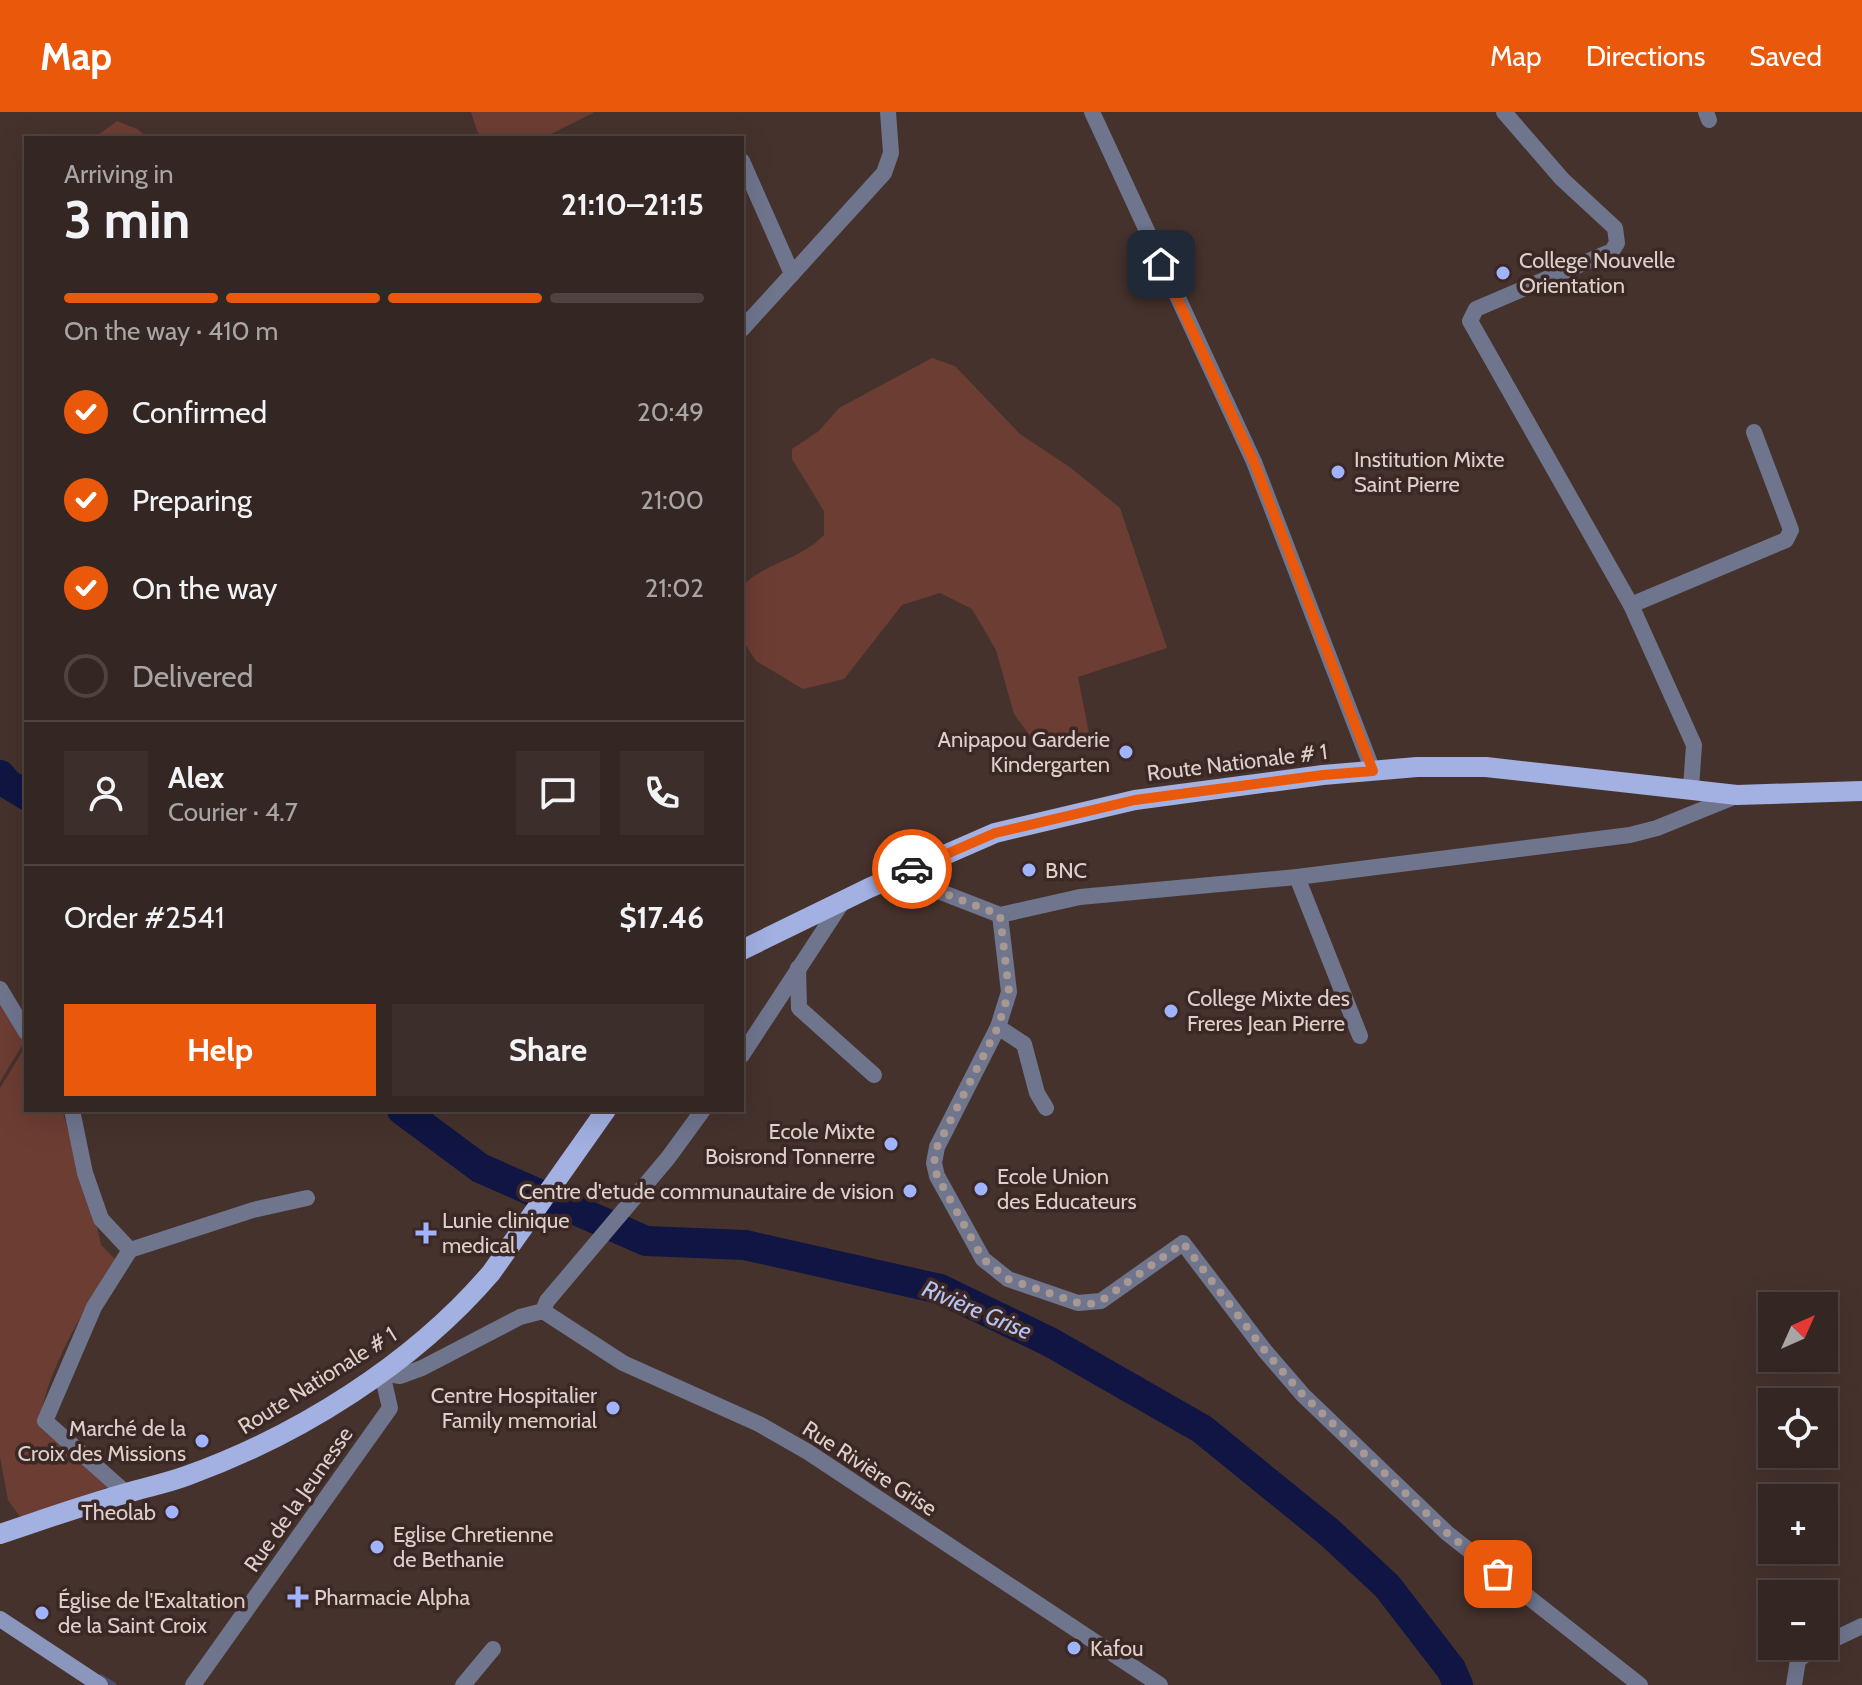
<!DOCTYPE html>
<html lang="en">
<head>
<meta charset="utf-8">
<style>
	body { margin:0; font-family:Cabin,sans-serif; background:#3c2e2a; color:#f1f3f6; height:100vh; display:flex; flex-direction:column; font-size:30px; white-space:nowrap }
	* { box-sizing:border-box; margin:0 }
	p { font-size:26px; color:#a9a5a5 }
	.icon { flex:none; width:44px; height:44px; fill:none; stroke:currentColor; stroke-width:2; stroke-linecap:round; stroke-linejoin:round }
	.map { position:relative; flex:1; overflow:hidden }
	.details { position:absolute; left:24px; top:24px; width:720px; height:976px; display:flex; flex-direction:column; background:#342622; border-radius:0px; box-shadow:0 8px 32px #0002,0 0 0 2px #4e4340 }
	.details>* { flex:none }
	.needle { width:52px; rotate:45deg }
	.buttons { position:absolute; left:1758px; top:1180px; display:grid; gap:16px }
	.buttons a { display:grid; place-items:center; width:80px; height:80px; border-radius:0px; background:#342622; box-shadow:0 8px 32px #0002,0 0 0 2px #4e4340; font-size:40px }
	.pin { position:absolute; display:grid; place-items:center; width:68px; height:68px; color:#fff; margin:-34px; border-radius:16px; box-shadow:0 4px 12px #0006 }
	.courier { position:absolute; display:grid; place-items:center; width:80px; height:80px; margin:-40px; border:6px solid #ea580c; border-radius:50%; background:#fff; color:#222; box-shadow:0 2px 10px #0007 }
	.summary em { font-style:normal; font-weight:800 }
	.summary div { display:flex; flex-direction:column-reverse }
	.summary { display:flex; align-items:center; justify-content:space-between; height:136px; padding:0 40px }
	h1 { font-size:52px; font-weight:800; line-height:60px }
	.bar { display:grid; grid-template-columns:repeat(4,1fr); gap:12px 8px; align-content:center; height:96px; padding:0 40px }
	.bar i { height:10px; border-radius:6px; background:#4e4340 }
	.bar .selected { background:#ea580c }
	.bar p { grid-column:span 4 }
	.line { display:flex; align-items:center; gap:20px; padding:0 40px; border-top:2px solid #4e4340 }
	.line div { flex:1 }
	.round { display:grid; place-items:center; flex:none; width:84px; height:84px; border-radius:0px; background:#3c2e2a }
	ol { padding:0 40px; list-style:none }
	li { display:flex; align-items:center; gap:24px; height:88px }
	li p { margin-inline-start:auto }
	li .icon { padding:8px; border-radius:50%; background:#ea580c; color:#fff; stroke-width:4 }
	li:last-child { color:#a9a5a5 }
	li i { width:44px; height:44px; border:4px solid #4e4340; border-radius:50% }
	.button { display:flex; gap:16px; margin-top:auto; padding:16px 40px }
	.button a { flex:1; height:92px; border-radius:0px; background:#ea580c; color:#fff; font-size:32px; font-weight:800; line-height:92px; text-align:center }
	.button a+a { background:#3c2e2a; color:#f1f3f6 }
	header { display:flex; align-items:center; gap:48px; box-sizing:border-box; height:112px; padding:0 40px; background:#ea580c; color:#fff }
	header strong { font-size:38px }
	nav { display:flex; gap:44px; margin-inline-start:auto; font-size:28px }
	.map>svg:first-child { display:block }
</style>
</head>
<body>
<header>
<strong>Map</strong>
<nav><a>Map</a><a>Directions</a><a>Saved</a></nav>
</header>
<div class="map">
<svg width="1862" height="1573" viewBox="0 0 1862 1573">
	<rect width="100%" height="100%" fill="#46322d"/>
	<g fill="#6c3d33">
		<polygon points="471,0 593,0 593,1 543,26 483,26 477,19"/>
		<polygon points="117,9 137,17 148,26 94,26"/>
		<path d="M932,246L955,254L1020,322L1071,356L1120,396L1167,536L1078,565L1090,627L1063,635H1038L1014,602L996,538L972,497L940,481L902,493L844,567L803,577L756,549L742,527V474C768,449 797,450 824,423V399L792,347V337L819,319L839,296Z"/>
		<polygon points="0,886 21,921 24,930 0,970"/>
		<path d="M26,928V998H62L94,1101L101,1133L117,1149C90,1184 37,1274 41,1317L114,1373L21,1406L8,1388L0,1345V976L24,937Z"/>
	</g>
	<g fill="none" stroke-linecap="round" stroke-linejoin="round">
		<polyline stroke="#4d4d6c" stroke-width="5" points="101,1565 114,1573"/>
		<g stroke="#101543" stroke-width="30">
			<polyline points="0,663 8,672 26,683"/>
			<polyline points="402,998 480,1056 646,1129 745,1133 940,1177 1050,1230 1202,1317 1330,1421 1387,1474 1451,1557 1458,1573"/>
		</g>
		<g stroke="#6e758d" stroke-width="16">
			<polyline points="1092,0 1254,350 1373,659"/>
			<polyline points="1504,0 1562,67 1615,116 1617,131 1612,139 1476,197 1470,209 1631,493 1694,633 1691,676"/>
			<polyline points="1706,0 1709,8"/>
			<polyline points="742,49 792,162"/>
			<polyline points="742,217 884,61 891,41 888,0"/>
			<polyline points="1631,493 1786,428 1791,418 1754,320"/>
			<polyline points="897,763 1000,803 1080,785 1297,765 1630,723 1657,716 1736,684"/>
			<polyline points="1297,765 1360,924"/>
			<polyline points="1000,803 1009,880 998,915 937,1035 934,1051 937,1064 983,1147 1008,1167 1078,1191 1101,1189 1183,1131 1265,1239 1303,1283 1447,1421 1640,1573"/>
			<polyline points="798,856 799,896 874,963"/>
			<polyline points="0,877 26,920"/>
			<polyline points="998,915 1024,932 1037,981 1046,996"/>
			<polyline points="742,943 843,789"/>
			<polyline points="72,998 85,1061 101,1107 130,1138 94,1195 45,1309 126,1381"/>
			<polyline points="130,1138 253,1098 307,1086"/>
			<polyline points="543,1199 623,1251 759,1312 808,1340 1160,1573"/>
			<polyline points="1824,1532 1862,1514"/>
			<polyline points="193,1573 390,1296 382,1261 400,1264 422,1256 520,1205 543,1199 547,1189 668,1046 703,998"/>
			<polyline points="463,1573 493,1537"/>
			<polyline points="1794,1573 1798,1548 1818,1534"/>
		</g>
		<polyline stroke="#8b96bd" stroke-width="16" points="0,1507 100,1573"/>
		<g stroke="#a2b0e2" stroke-width="20">
			<polyline points="742,838 869,776 995,721 1135,688 1323,663 1417,655 1486,655 1737,683 1862,679"/>
			<path d="M0,1422C42,1408 84,1393 127,1381C147,1375 167,1371 186,1364C298,1324 413,1252 491,1161L606,998"/>
		</g>
	</g>
	<g fill="none" stroke-linecap="round" stroke-linejoin="round">
		<polyline stroke="#a89894" stroke-width="8" stroke-dasharray="0 14.4" points="912,757 897,763 1000,803 1009,880 998,915 937,1035 934,1051 937,1064 983,1147 1008,1167 1078,1191 1090,1192 1101,1189 1183,1131 1265,1239 1303,1283 1447,1421 1498,1462"/>
		<polyline stroke="#ea580c" stroke-width="10" points="912,757 995,721 1135,688 1323,663 1373,659 1254,350 1161,152"/>
	</g>
	<g fill="#a0b3fd" stroke="#3b2824" stroke-width="3">
		<circle cx="1503" cy="161" r="8"/>
		<circle cx="1338" cy="360" r="8"/>
		<circle cx="1126" cy="640" r="8"/>
		<circle cx="1029" cy="758" r="8"/>
		<circle cx="1171" cy="899" r="8"/>
		<circle cx="891" cy="1032" r="8"/>
		<circle cx="981" cy="1077" r="8"/>
		<circle cx="910" cy="1079" r="8"/>
		<path d="M422 1109h8v8h8v8h-8v8h-8v-8h-8v-8h8z"/>
		<circle cx="613" cy="1296" r="8"/>
		<circle cx="202" cy="1329" r="8"/>
		<circle cx="172" cy="1400" r="8"/>
		<circle cx="377" cy="1435" r="8"/>
		<path d="M294 1473h8v8h8v8h-8v8h-8v-8h-8v-8h8z"/>
		<circle cx="42" cy="1501" r="8"/>
		<circle cx="1074" cy="1536" r="8"/>
	</g>
	<g text-anchor="middle" stroke-width="7" stroke-linejoin="round" paint-order="stroke">
		<g font-size="22" fill="#dccfcc" stroke="#3b2824" text-anchor="start">
			<text x="1519" y="156">College Nouvelle<tspan x="1519" dy="25">Orientation</tspan></text>
			<text x="1354" y="355">Institution Mixte<tspan x="1354" dy="25">Saint Pierre</tspan></text>
			<text x="1110" y="635" text-anchor="end">Anipapou Garderie<tspan x="1110" dy="25">Kindergarten</tspan></text>
			<text x="1045" y="766">BNC</text>
			<text x="1187" y="894">College Mixte des<tspan x="1187" dy="25">Freres Jean Pierre</tspan></text>
			<text x="875" y="1027" text-anchor="end">Ecole Mixte<tspan x="875" dy="25">Boisrond Tonnerre</tspan></text>
			<text x="997" y="1072">Ecole Union<tspan x="997" dy="25">des Educateurs</tspan></text>
			<text x="894" y="1087" text-anchor="end">Centre d'etude communautaire de vision</text>
			<text x="442" y="1116">Lunie clinique<tspan x="442" dy="25">medical</tspan></text>
			<text x="597" y="1291" text-anchor="end">Centre Hospitalier<tspan x="597" dy="25">Family memorial</tspan></text>
			<text x="186" y="1324" text-anchor="end">Marché de la<tspan x="186" dy="25">Croix des Missions</tspan></text>
			<text x="156" y="1408" text-anchor="end">Theolab</text>
			<text x="393" y="1430">Eglise Chretienne<tspan x="393" dy="25">de Bethanie</tspan></text>
			<text x="314" y="1493">Pharmacie Alpha</text>
			<text x="58" y="1496">Église de l'Exaltation<tspan x="58" dy="25">de la Saint Croix</tspan></text>
			<text x="1090" y="1544">Kafou</text>
		</g>
		<g font-size="22" fill="#dccfcc" stroke="#3b2824">
			<text transform="translate(1237 650) rotate(-7)" y="8">Route Nationale # 1</text>
			<text transform="translate(317 1268) rotate(-32)" y="8">Route Nationale # 1</text>
			<text transform="translate(870 1356) rotate(33)" y="8">Rue Rivière Grise</text>
			<text transform="translate(298 1387) rotate(-55)" y="8">Rue de la Jeunesse</text>
		</g>
		<g font-size="24" font-style="italic" fill="#b6c3f4" stroke="#3b2824">
			<text transform="translate(977 1198) rotate(23)" y="8">Rivière Grise</text>
		</g>
	</g>
</svg>
<div class="buttons">
<a><svg class="needle" viewBox="-14 -14 28 28"><path d="M0-13l5 13h-10z" fill="#e53935"/><path d="M0 13l5-13h-10z" fill="#a9a5a5"/></svg></a>
<a><svg class="icon" aria-label="locate" viewBox="0 0 24 24"><circle cx="12" cy="12" r="6"/><path d="M12 2v4M12 18v4M2 12h4M18 12h4"/></svg></a>
<a>+</a>
<a>−</a>
</div>
<div class="pin" style="left:1498px;top:1462px;background:#ea580c"><svg class="icon" aria-label="bag" viewBox="0 0 24 24"><path d="M5 8h14l-1 12H6zM9 8a3 3 0 0 1 6 0"/></svg></div>
<div class="pin" style="left:1161px;top:152px;background:#1f2937"><svg class="icon" aria-label="home" viewBox="0 0 24 24"><path d="M3 11l9-7 9 7M6 9v11h12V9"/></svg></div>
<div class="courier" style="left:912px;top:757px"><svg class="icon" aria-label="car" viewBox="0 0 24 24"><path d="M5 17H2v-5l4-1 3-4h7l3 4 3 1v5h-3M9 17h6M6 11h13"/><circle cx="7" cy="17" r="2"/><circle cx="17" cy="17" r="2"/></svg></div>
<section class="details">
<div class="summary"><div><h1>3 min</h1><p>Arriving in</p></div><em>21:10–21:15</em></div>
<div class="bar"><i class="selected"></i><i class="selected"></i><i class="selected"></i><i></i><p>On the way · 410 m</p></div>
<ol>
<li><svg class="icon" aria-label="check" viewBox="0 0 24 24"><path d="M5 12l5 5 9-10"/></svg>Confirmed<p>20:49</p></li>
<li><svg class="icon" aria-label="check" viewBox="0 0 24 24"><path d="M5 12l5 5 9-10"/></svg>Preparing<p>21:00</p></li>
<li><svg class="icon" aria-label="check" viewBox="0 0 24 24"><path d="M5 12l5 5 9-10"/></svg>On the way<p>21:02</p></li>
<li><i></i>Delivered</li>
</ol>
<div class="line" style="height:144px"><a class="round"><svg class="icon" aria-label="person" viewBox="0 0 24 24"><circle cx="12" cy="8" r="4"/><path d="M4 21q1-7 8-7t8 7"/></svg></a><div><b>Alex</b><p>Courier · 4.7</p></div><a class="round"><svg class="icon" aria-label="chat" viewBox="0 0 24 24"><path d="M4 5h16v11H9l-5 4z"/></svg></a><a class="round"><svg class="icon" aria-label="phone" viewBox="0 0 24 24"><path d="M5 4h4l2 5-3 2q2 4 5 5l2-3 5 2v4C11 20 4 13 5 4z"/></svg></a></div>
<div class="line" style="height:104px"><div>Order #2541</div><b>$17.46</b></div>
<div class="button"><a>Help</a><a>Share</a></div>
</section>
</div>
</body>
</html>
